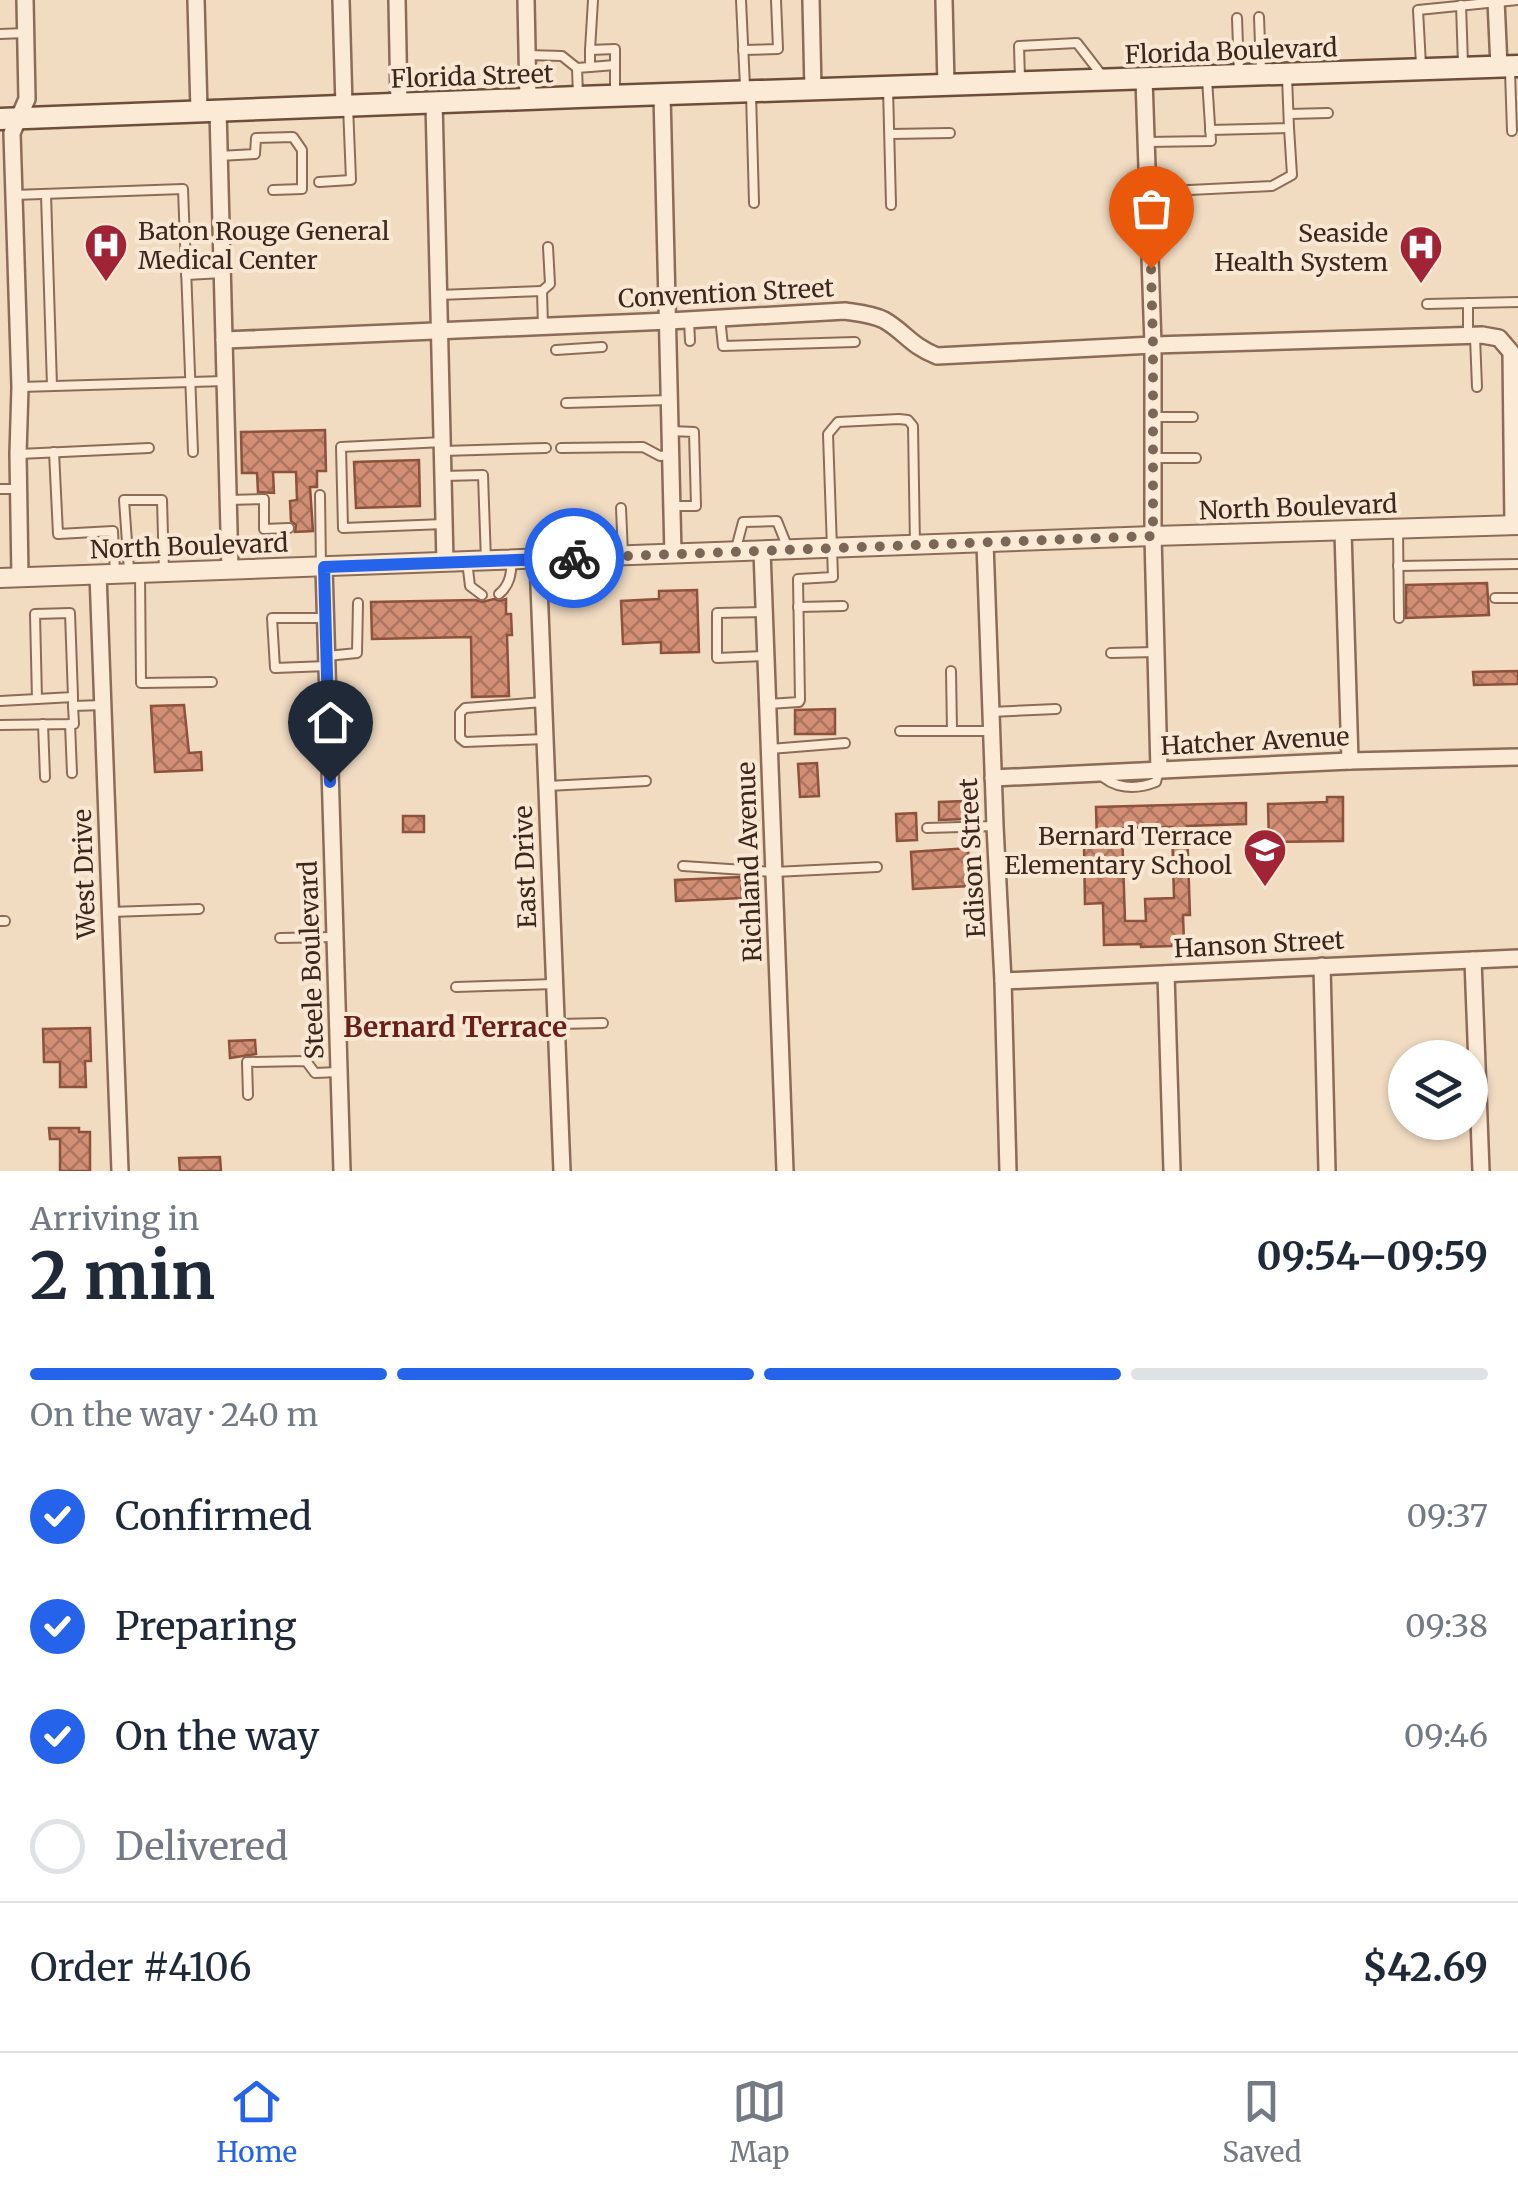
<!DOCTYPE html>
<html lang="en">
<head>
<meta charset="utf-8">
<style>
	body { margin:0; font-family:Merriweather,serif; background:#f2f2f3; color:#1f2937; height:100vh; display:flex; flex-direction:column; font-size:38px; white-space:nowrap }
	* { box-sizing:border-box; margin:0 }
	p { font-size:32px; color:#747a83 }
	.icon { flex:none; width:55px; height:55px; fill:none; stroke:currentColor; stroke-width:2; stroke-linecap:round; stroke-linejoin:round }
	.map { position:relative; height:1171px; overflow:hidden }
	.panel { display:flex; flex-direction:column; background:#fff; flex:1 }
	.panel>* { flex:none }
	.fabs { position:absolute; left:1388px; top:1040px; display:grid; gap:20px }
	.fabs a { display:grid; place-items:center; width:100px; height:100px; border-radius:50%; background:#fff; box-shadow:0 2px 8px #0004; font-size:50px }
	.pin { position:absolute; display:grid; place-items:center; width:85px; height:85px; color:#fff; margin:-102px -42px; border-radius:50% 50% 50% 0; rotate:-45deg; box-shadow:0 0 10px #0007 }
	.pin .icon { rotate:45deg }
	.courier { position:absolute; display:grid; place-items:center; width:100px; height:100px; margin:-50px; border:8px solid #2563eb; border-radius:50%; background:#fff; color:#222; box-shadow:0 2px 12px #0007 }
	.summary em { font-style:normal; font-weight:700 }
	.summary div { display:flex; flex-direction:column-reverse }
	.summary { display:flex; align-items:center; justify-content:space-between; height:170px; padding:0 30px }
	h1 { font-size:65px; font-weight:700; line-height:75px }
	.bar { display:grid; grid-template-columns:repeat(4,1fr); gap:15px 10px; align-content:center; height:120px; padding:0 30px }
	.bar i { height:12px; border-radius:8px; background:#e0e1e3 }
	.bar .current { background:#2563eb }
	.bar p { grid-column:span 4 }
	.line { display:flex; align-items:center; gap:25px; padding:0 30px; border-top:2px solid #e0e1e3 }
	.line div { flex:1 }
	ol { padding:0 30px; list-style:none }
	li { display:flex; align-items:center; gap:30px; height:110px }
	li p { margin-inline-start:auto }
	li .icon { padding:10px; border-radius:50%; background:#2563eb; color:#fff; stroke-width:4 }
	li:last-child { color:#747a83 }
	li i { width:55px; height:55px; border:5px solid #e0e1e3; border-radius:50% }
	.tabs { display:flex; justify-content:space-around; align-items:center; height:140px; border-top:2px solid #e0e1e3; background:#fff; font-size:28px; color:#747a83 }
	.tabs a { display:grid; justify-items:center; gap:5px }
	.tabs .current { color:#2563eb }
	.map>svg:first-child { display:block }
</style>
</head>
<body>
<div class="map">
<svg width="1518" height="1171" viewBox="0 0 1518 1171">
	<defs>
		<pattern id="building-cross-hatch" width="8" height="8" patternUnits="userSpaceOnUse" patternTransform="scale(2.5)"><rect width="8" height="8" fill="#d28f76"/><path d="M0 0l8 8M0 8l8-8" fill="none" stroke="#ac7560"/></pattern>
	</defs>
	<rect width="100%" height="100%" fill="#f1dcc2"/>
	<g fill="url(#building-cross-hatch)" stroke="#8d513c" stroke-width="2.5" fill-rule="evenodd">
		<polygon points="325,430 326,471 317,471 317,487 310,487 313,531 295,532 296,525 291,521 290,501 297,500 296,472 273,472 274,493 258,492 257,473 242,473 241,432"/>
		<polygon points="419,460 420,506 356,508 354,462"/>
		<polygon points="1487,583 1489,615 1406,618 1406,585"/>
		<polygon points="697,590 699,652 661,653 661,642 623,644 621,601 659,599 659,591"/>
		<polygon points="494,599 500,601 506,599 506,614 511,614 512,635 507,635 509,696 472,697 471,637 372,639 371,602 476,600 482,602"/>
		<polygon points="1518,671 1518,684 1474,685 1473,672"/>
		<polygon points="184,705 189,753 201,752 202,770 155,772 151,706"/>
		<polygon points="835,709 835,734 795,734 795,710"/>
		<polygon points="817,763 819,796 800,797 798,764"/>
		<polygon points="1327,797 1343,797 1343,841 1269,842 1268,804 1327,802"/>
		<polygon points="964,801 965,819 939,820 939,802"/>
		<path d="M1246,803V824L1187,826L1190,915H1183L1184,942H1172V946L1141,947V944L1104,945L1103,903L1085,904L1084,845L1097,844L1096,807ZM1172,827L1174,898L1145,899L1146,921H1125L1122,828Z"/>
		<polygon points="916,813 917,840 897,841 896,814"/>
		<rect x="403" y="816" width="21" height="16"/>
		<polygon points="968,848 970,886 913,889 911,852"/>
		<polygon points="741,877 742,898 676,901 675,880"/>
		<polygon points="90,1028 91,1061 85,1061 86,1087 60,1087 60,1062 44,1062 43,1029"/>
		<polygon points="255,1040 256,1054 230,1058 229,1041"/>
		<polygon points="49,1128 79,1128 79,1132 90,1132 90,1171 60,1171 60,1139 50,1139"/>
		<polygon points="220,1157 221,1171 180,1171 179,1158"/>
	</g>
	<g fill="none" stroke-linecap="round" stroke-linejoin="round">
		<g stroke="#8c6c58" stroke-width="12">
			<g id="service">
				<polyline points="593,0 590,50 615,49 615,92"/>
				<polyline points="741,0 745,87"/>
				<polyline points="1461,5 1463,64"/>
				<polyline points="1259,17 1261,71"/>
				<polyline points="1237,18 1239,73"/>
				<polyline points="0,34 25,33"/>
				<polyline points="590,50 590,67 615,65"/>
				<polyline points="743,50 778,49 776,0"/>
				<polyline points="527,55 562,56 577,68"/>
				<polyline points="1421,65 1418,10 1518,0"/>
				<polyline points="1510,71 1512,131"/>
				<polyline points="1020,79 1019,46 1077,43 1104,78"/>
				<polyline points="888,88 891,205"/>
				<polyline points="751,93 754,203"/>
				<polyline points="578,95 577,68 590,67"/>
				<polyline points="1289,114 1328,113"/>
				<polyline points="1210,130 1289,128 1287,77"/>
				<polyline points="890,134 950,133"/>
				<polyline points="1147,142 1211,141 1207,79"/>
				<polyline points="219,156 255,154 256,138 293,137 302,150 302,189 273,190"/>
				<polyline points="319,182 351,180 348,106"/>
				<polyline points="1148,192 1272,186 1292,175 1289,128"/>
				<polyline points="46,194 52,386"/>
				<polyline points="14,195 183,189 193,452"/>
				<polyline points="186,275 223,273"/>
				<polyline points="542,291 550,284 548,247"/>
				<polyline points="439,295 542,291 543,327"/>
				<polyline points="1468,303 1468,335"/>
				<polyline points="1427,304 1518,302"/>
				<polyline points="720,318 723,346 855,342"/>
				<polyline points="689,320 690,341"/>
				<polyline points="1475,337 1477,387"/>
				<polyline points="556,350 602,347"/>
				<polyline points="20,387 225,381"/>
				<polyline points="566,403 670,400"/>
				<polyline points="1153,417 1193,417"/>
				<polyline points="671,431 694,432 696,506 673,506"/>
				<polyline points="443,442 341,447 343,528 444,524"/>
				<polyline points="561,448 643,447 660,456 669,455"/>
				<polyline points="443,451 546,448"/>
				<polyline points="54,452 58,534 113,531 115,574"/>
				<polyline points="19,454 149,448"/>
				<polyline points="1153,458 1196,458"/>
				<polyline points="444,476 483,475 486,561"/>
				<polyline points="0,489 19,489"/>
				<polyline points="320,495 321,567"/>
				<polyline points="228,500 264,499 264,529 289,528"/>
				<polyline points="621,508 623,554"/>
				<polyline points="1398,529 1399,618"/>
				<polyline points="735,552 743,522 777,521 787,546"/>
				<polyline points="467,561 470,586 482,595"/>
				<polyline points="1398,566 1518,564"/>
				<polyline points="129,570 124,500 162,500 164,572"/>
				<polyline points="140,573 141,683 212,682"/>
				<path d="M499,594C510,585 511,574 512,561"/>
				<polyline points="1495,598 1518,598"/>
				<polyline points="798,607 843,606"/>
				<polyline points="765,612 717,613 717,658 766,656"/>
				<polyline points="325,618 272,618 275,668 327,666"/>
				<polyline points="1111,653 1156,652"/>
				<polyline points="327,656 357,653 358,603"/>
				<polyline points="951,671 952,731"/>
				<polyline points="73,697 37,699 35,614 70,613 73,697 73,706 103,705"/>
				<polyline points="0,701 37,699"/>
				<polyline points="543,702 465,708 460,713 460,738 465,742 545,739"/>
				<polyline points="768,704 799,702 800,700 798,579 833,577 828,434 838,422 899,419 908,420 913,426 915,545"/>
				<polyline points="991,712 1056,709"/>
				<polyline points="43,724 45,777"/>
				<polyline points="70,724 72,773"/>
				<polyline points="0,725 74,724 73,706"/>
				<polyline points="900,731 992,731"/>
				<polyline points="770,749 845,743"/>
				<path d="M1099,773C1113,789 1136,790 1156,782L1159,770"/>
				<polyline points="547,786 646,781"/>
				<polyline points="927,828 995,826"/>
				<polyline points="683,866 774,872 877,867"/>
				<polyline points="110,912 199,909"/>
				<polyline points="0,921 5,921"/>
				<polyline points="280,938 335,937"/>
				<polyline points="456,987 554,984"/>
				<polyline points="558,1024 603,1023"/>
				<polyline points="248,1095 247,1062 306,1061 315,1073 338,1072"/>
			</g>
		</g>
		<g stroke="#8c6c58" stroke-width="20">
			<g id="minor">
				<polyline points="196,0 199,111"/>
				<polyline points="341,0 344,106"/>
				<polyline points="397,0 399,104"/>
				<polyline points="526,0 528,99"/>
				<polyline points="811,0 813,90"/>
				<polyline points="944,0 946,86"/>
				<polyline points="1496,0 1499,67"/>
				<polyline points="1144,79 1153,345 1153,536 1159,770"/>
				<polyline points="662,94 673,554"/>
				<polyline points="434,102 445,562"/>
				<polyline points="218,110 230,569"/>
				<path d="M224,340L669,321L845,311C858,313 872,314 884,320C905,332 911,346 937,356L1153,345L1482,335L1499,338L1511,352L1513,525"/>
				<polyline points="1343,532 1350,761"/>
				<polyline points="985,543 995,826 1003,981 1008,1171"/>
				<polyline points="762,551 785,1171"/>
				<polyline points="538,560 562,1171"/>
				<polyline points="324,567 342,1171"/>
				<polyline points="98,574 120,1171"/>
				<polyline points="20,577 18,454 20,387 12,133 27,99 25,0"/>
				<polyline points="993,778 1350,761 1518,757"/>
				<polyline points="1473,960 1481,1171"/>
				<polyline points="1322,966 1327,1171"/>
				<polyline points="1166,974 1172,1171"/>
				<polyline points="1003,981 1518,958"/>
			</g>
		</g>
		<g stroke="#8c6c58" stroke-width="22">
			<polyline id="tertiary" points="0,578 1153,536 1518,525"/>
		</g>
		<g stroke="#6e4e3b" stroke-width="25">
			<polyline id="secondary" points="0,119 578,97 1518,66"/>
		</g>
		<use href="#service" stroke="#fbebd6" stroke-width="8"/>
		<use href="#minor" stroke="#fbebd6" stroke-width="15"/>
		<use href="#tertiary" stroke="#fbebd6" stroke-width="18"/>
		<use href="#secondary" stroke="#fbebd6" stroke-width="20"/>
	</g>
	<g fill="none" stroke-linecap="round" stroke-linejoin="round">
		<polyline stroke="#7b6657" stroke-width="10" stroke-dasharray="0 18" points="574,558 1153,536 1153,345 1151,268"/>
		<polyline stroke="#2563eb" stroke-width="12" points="330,782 324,567 574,558"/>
	</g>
	<defs>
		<g id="hospital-pin" transform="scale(2.25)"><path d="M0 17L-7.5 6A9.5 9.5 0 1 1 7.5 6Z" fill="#a02436" stroke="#f8e8d3"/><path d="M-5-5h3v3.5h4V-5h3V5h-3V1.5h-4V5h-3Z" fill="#fff"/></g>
		<g id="school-pin" transform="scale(2.25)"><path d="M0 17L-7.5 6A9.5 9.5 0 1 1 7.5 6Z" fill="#a02436" stroke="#f8e8d3"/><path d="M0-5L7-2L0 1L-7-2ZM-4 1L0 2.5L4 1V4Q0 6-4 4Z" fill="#fff"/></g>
	</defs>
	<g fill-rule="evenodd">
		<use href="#hospital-pin" x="106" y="245"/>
		<use href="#hospital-pin" x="1421" y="247"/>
		<use href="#school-pin" x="1265" y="850"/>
	</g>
	<g text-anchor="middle" stroke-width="8" stroke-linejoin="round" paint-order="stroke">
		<g font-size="25" fill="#3b271d" stroke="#f8e8d3">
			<text transform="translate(1231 51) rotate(-2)" y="9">Florida Boulevard</text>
			<text transform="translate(472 76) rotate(-2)" y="9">Florida Street</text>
			<text transform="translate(726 293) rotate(-3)" y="9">Convention Street</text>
			<text transform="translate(1298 507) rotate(-2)" y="9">North Boulevard</text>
			<text transform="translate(189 546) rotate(-2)" y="9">North Boulevard</text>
			<text transform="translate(1255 741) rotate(-3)" y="9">Hatcher Avenue</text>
			<text transform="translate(972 858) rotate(-93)" y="9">Edison Street</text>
			<text transform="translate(749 862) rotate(-92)" y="9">Richland Avenue</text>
			<text transform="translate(525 867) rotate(-92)" y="9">East Drive</text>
			<text transform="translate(84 874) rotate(-92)" y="9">West Drive</text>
			<text transform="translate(1259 944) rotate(-3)" y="9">Hanson Street</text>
			<text transform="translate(311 960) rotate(-92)" y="9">Steele Boulevard</text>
		</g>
		<g font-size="25" fill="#3b271d" stroke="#f8e8d3" text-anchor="end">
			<text x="138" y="240" text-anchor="start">Baton Rouge General<tspan x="138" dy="29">Medical Center</tspan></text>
			<text x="1388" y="242">Seaside<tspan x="1388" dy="29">Health System</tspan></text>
			<text x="1232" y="845">Bernard Terrace<tspan x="1232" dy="29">Elementary School</tspan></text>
		</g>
		<g font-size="28" font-weight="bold" fill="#6b1f1a" stroke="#f8e8d3">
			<text x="455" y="1037">Bernard Terrace</text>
		</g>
	</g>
</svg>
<div class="fabs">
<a><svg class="icon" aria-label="layers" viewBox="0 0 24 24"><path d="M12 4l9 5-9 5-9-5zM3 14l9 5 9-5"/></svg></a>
</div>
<div class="pin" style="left:1151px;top:268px;background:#ea580c"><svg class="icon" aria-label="bag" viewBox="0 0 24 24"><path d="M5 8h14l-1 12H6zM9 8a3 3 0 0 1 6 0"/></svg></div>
<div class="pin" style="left:330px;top:782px;background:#1f2937"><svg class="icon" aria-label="home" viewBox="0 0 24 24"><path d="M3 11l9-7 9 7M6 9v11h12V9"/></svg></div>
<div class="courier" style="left:574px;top:558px"><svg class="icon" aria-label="bike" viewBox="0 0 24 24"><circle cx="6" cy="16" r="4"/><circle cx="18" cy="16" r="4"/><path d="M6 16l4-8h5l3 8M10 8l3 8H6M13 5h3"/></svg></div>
</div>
<section class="panel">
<div class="summary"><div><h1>2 min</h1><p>Arriving in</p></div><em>09:54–09:59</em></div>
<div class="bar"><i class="current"></i><i class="current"></i><i class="current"></i><i></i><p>On the way · 240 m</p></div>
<ol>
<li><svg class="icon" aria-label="check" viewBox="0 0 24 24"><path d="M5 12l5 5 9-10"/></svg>Confirmed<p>09:37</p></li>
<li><svg class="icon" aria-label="check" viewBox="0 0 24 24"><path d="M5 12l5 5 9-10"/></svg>Preparing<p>09:38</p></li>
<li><svg class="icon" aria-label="check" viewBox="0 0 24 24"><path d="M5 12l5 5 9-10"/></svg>On the way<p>09:46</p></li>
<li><i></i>Delivered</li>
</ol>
<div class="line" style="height:130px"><div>Order #4106</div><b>$42.69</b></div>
</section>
<nav class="tabs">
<a class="current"><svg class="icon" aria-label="home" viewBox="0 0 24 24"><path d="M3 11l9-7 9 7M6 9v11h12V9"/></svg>Home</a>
<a><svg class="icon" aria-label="map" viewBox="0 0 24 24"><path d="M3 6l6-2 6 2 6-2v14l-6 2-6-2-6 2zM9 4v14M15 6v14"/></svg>Map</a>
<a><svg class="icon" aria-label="saved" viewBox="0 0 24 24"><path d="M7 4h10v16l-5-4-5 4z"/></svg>Saved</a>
</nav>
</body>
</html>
